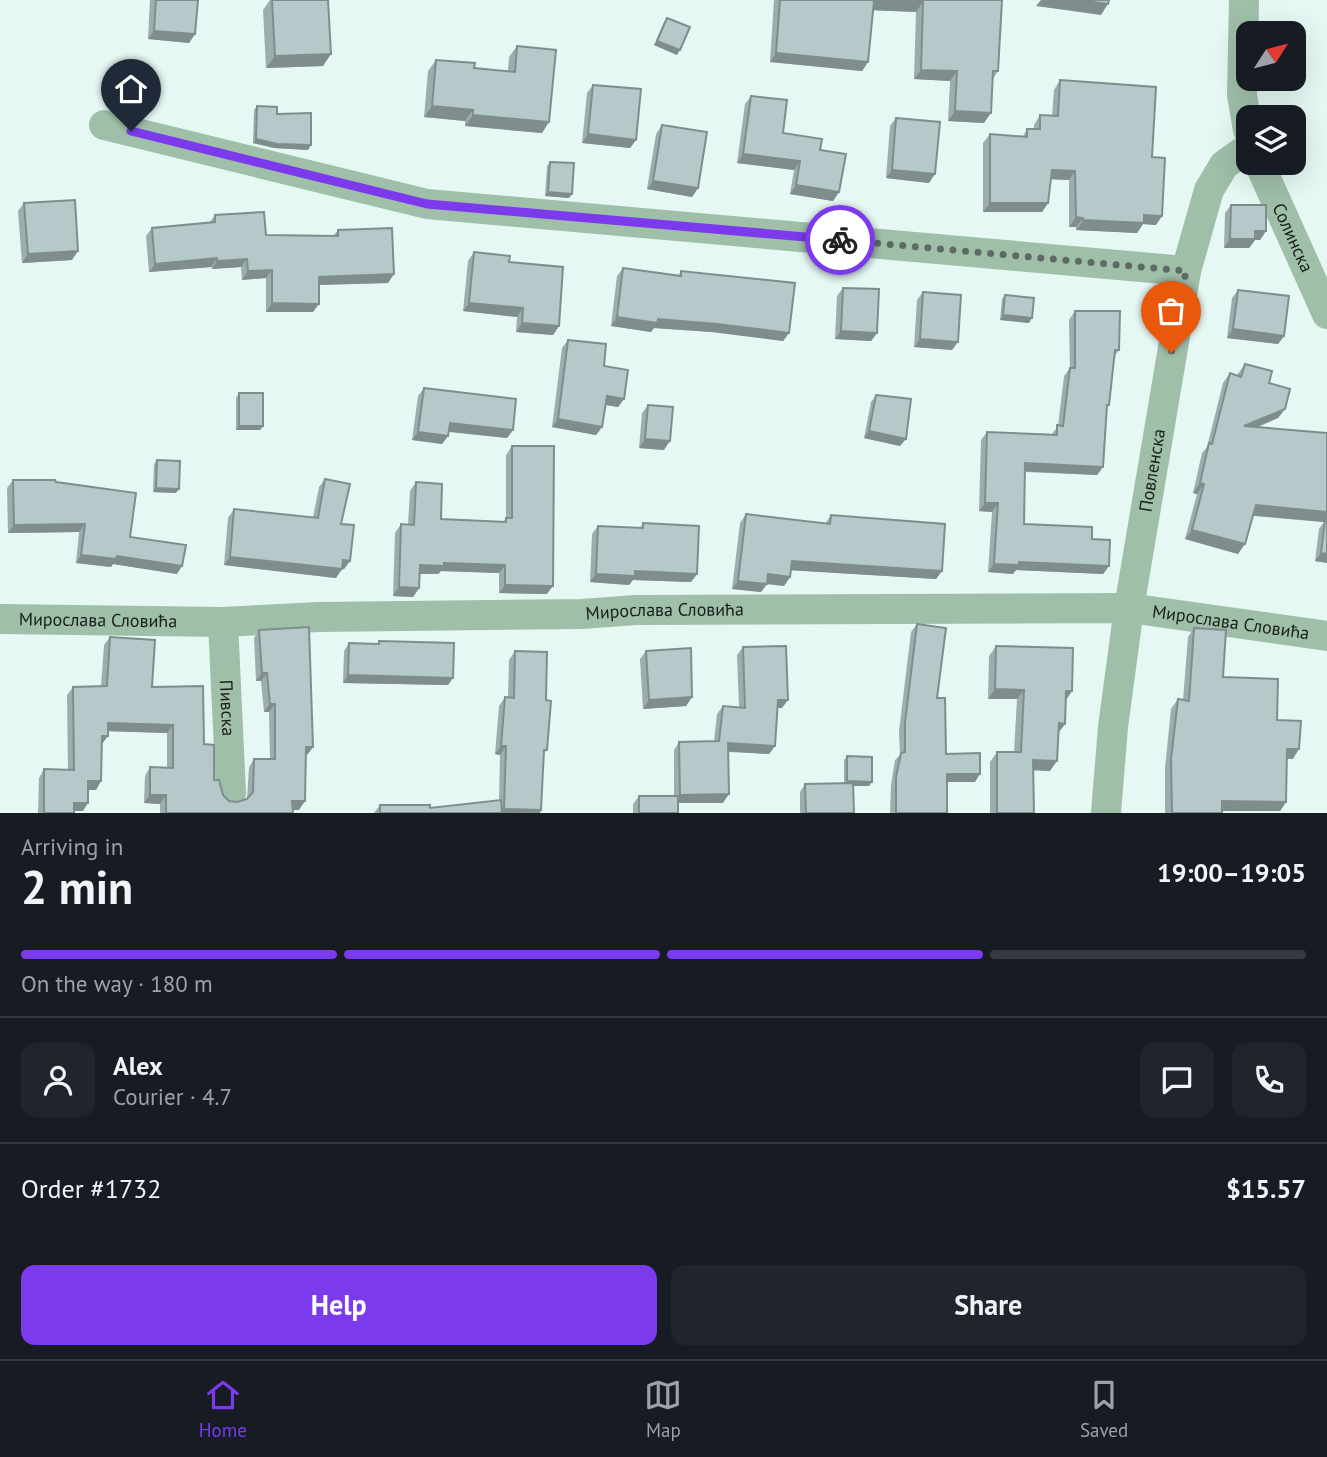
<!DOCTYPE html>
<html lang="en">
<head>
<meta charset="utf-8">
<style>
	body { margin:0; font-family:"PT Sans",sans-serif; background:#20242c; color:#f1f3f6; height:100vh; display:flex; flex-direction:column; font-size:26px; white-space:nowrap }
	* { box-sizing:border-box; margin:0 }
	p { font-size:23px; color:#9ea1a6 }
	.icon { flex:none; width:38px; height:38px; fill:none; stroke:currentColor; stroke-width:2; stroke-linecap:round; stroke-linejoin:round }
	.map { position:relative; height:813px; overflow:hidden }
	.drawer { display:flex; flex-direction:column; background:#171b24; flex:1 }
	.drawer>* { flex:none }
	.needle { width:46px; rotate:54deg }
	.tools { position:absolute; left:1236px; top:21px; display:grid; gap:14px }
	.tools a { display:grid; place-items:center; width:70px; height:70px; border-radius:14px; background:#171b24; box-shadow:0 7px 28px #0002; font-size:35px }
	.pin { position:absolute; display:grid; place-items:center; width:60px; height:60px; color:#fff; margin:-72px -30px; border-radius:50% 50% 50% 0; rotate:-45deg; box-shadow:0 0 7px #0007 }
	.pin .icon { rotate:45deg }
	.courier { position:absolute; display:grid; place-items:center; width:70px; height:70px; margin:-35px; border:5px solid #7c3aed; border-radius:50%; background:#fff; color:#222; box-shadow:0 2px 9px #0007 }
	.head em { font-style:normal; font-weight:700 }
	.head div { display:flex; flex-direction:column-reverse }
	.head { display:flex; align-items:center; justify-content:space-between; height:119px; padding:0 21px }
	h1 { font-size:46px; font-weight:700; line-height:52px }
	.bar { display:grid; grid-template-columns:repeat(4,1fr); gap:10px 7px; align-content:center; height:84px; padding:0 21px }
	.bar i { height:9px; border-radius:5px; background:#363941 }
	.bar .selected { background:#7c3aed }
	.bar p { grid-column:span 4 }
	.line { display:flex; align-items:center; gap:18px; padding:0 21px; border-top:2px solid #363941 }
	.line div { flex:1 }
	.round { display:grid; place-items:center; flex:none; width:74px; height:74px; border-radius:14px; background:#20242c }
	.primary-button { display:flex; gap:14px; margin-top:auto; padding:14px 21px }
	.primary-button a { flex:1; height:80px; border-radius:14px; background:#7c3aed; color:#fff; font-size:28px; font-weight:700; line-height:80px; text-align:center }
	.primary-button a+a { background:#20242c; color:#f1f3f6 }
	.dock { display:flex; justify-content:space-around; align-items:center; height:98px; border-top:2px solid #363941; background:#171b24; font-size:19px; color:#9ea1a6 }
	.dock a { display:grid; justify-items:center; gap:4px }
	.dock .selected { color:#7c3aed }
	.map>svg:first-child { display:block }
</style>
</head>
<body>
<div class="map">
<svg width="1327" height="813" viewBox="0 0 1327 813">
	<rect width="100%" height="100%" fill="#e5f8f3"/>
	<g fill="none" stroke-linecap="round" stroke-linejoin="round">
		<g stroke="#9fbfa9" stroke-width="30">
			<polyline points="1244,0 1242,95 1248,130"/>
			<polyline points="104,125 427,204 1186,271"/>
			<path id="s1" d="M1259,163L1327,314"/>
			<path id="s2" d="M0,619L223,622L319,617L582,614L636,610L1129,608L1327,636"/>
			<path id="s3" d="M223,622L231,793"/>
			<path id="s4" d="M1106,813L1113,727L1129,608L1186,271L1209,190L1224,165L1248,148"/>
		</g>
	</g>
	<g fill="#9dadae">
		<polygon points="150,0 198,0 195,34 189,43 148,39"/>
		<polygon points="270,0 328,0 323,66 266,68 263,10"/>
		<polygon points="774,0 1002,0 998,71 993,79 984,123 948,121 950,81 914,79 916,12 873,10 868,62 862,71 770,62"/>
		<polygon points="667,18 677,55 654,45 664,22"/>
		<polygon points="517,46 542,133 465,126 465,121 424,117 428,71 436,60 474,68 508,71 509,57"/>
		<polygon points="1060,80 1152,157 1156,225 1143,224 1137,233 1076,230 1076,227 1069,227 1069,180 1051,179 1048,203 1042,212 983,212 983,143 990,134 1023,136 1027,129 1034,129 1034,125 1040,115 1052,116 1054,90"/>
		<polygon points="593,85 636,140 630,148 582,143 587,93"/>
		<polygon points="751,96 783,133 820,150 839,192 833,201 790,194 794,170 737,163 745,104"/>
		<polygon points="257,106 277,114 311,145 308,150 274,148 253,143 254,110"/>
		<polygon points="896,118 929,183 886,178 890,126"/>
		<polygon points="662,125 698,188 692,197 647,189 656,134"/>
		<polygon points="550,162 572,194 569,198 545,196 547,166"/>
		<polygon points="24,203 72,260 22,263 18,211"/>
		<polygon points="1231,205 1266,231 1260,240 1255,240 1249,248 1224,248 1225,213"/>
		<polygon points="215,215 266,235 333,236 338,230 394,274 388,283 319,285 313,312 266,312 266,278 242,280 241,267 212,269 211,267 149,272 146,236 152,228 209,223"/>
		<polygon points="474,252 509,262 559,326 553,335 516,332 517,317 463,311 468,261"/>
		<polygon points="623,268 678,276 681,271 789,333 783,341 712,332 654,328 651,332 611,326 617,276"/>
		<polygon points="843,288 877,333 871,341 835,339 837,296"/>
		<polygon points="1238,290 1284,336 1278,344 1227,338 1232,298"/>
		<polygon points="923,292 952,350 914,347 917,300"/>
		<polygon points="1005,295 1029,323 1000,320 1002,299"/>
		<polygon points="1075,311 1119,350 1114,357 1109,405 1106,410 1103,467 1097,475 1025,472 1024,524 1092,539 1109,566 1103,574 1016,570 1013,574 988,572 992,512 979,511 981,440 987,432 1052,434 1058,426 1064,376 1070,368 1069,320"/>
		<polygon points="568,340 604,366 624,399 618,407 605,405 602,427 596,435 552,427 562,348"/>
		<polygon points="1245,364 1269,383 1285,409 1278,418 1258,427 1327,433 1327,563 1315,561 1319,529 1324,522 1253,516 1238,554 1185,539 1197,494 1193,493 1202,453 1207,447 1223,383 1230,373 1237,375"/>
		<polygon points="424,388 513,430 507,438 448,432 448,436 442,444 412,440 418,396"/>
		<polygon points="239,393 263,426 260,430 236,430 236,398"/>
		<polygon points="876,395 900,446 864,438 871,402"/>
		<polygon points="648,405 664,450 639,448 642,413"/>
		<polygon points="512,446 547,594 499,593 499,573 441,571 438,574 420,574 419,588 413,597 393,596 395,533 401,524 408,525 410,491 416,482 441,519 503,522 506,518 506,455"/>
		<polygon points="157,460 176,493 153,492 154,464"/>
		<polygon points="325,479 341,524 350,561 344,569 342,569 336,578 224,565 228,518 234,509 313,517 319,487"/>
		<polygon points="13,480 130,537 177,574 113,564 111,567 76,563 79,532 8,533 7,488"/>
		<polygon points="746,514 825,524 831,515 942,571 936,579 791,570 790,577 784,586 767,584 761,592 732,589 740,523"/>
		<polygon points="643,523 697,574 691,582 633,580 629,585 590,582 592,534 598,526 640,528"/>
		<polygon points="917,624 937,698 946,754 975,782 947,782 947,813 890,813 891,785 895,760 900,755 899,731 911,632"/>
		<polygon points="1194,628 1223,677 1277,720 1293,759 1287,759 1286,802 1280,811 1222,811 1222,813 1165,813 1165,768 1171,709 1178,699 1183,700 1188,637"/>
		<polygon points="259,630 313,747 307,755 306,755 299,810 293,810 293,813 160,813 160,804 144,803 145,776 150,767 167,768 167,733 108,731 102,744 101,781 96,790 88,790 83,811 74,811 74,813 38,813 39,778 44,769 68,770 67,695 73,687 101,686 104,645 110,637 204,744 214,780 223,795 229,801 237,802 247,799 249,767 254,759 270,759 269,712 264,712 261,681 256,681 254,638"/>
		<polygon points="379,641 448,685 343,683 344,651 349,643 377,644"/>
		<polygon points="996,646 1072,691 1066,700 1065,724 1059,732 1050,771 1033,770 1034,813 990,813 990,762 997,752 1014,752 1017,699 988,699 989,656"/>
		<polygon points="743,647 782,708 777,708 775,746 769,754 729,752 723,803 678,803 678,813 633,813 633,804 639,796 674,796 674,750 679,742 714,741 717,714 723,706 739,707 737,655"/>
		<polygon points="515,651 546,700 547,750 543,754 540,813 374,813 380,805 430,808 499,801 500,755 495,754 499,706 505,697 508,697 509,660"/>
		<polygon points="646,651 692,697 686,706 643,709 640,659"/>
		<polygon points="847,756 872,782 869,786 853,786 854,813 800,813 800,792 805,784 844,783 844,760"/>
	</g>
	<g fill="#7f8d8d">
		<polygon points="1041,0 1077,0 1108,4 1101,15 1036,6"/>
		<polygon points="874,1 923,2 916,12 867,10"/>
		<polygon points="154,31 195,34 189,43 148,39"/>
		<polygon points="657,41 680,50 677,55 654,45"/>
		<polygon points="776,53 868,62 862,71 770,62"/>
		<polygon points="331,54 323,66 266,68 275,56"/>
		<polygon points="921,70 957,71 950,81 914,79"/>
		<polygon points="432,106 473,110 465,121 424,117"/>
		<polygon points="955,111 991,113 984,123 948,121"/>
		<polygon points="473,115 549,122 542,133 465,126"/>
		<polygon points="588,134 636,140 630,148 582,143"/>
		<polygon points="256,139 311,145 308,150 274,148 253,143"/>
		<polygon points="743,154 800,161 794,170 737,163"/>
		<polygon points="892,170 935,174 929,183 886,178"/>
		<polygon points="1052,170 1075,171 1069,180 1046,179"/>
		<polygon points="653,181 698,188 692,197 647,189"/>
		<polygon points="796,185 839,192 833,201 790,194"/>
		<polygon points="548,192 572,194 569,198 545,196"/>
		<polygon points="990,203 1048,203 1042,212 983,212"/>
		<polygon points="1144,215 1162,216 1156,225 1143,224 1137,233 1076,230 1083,220"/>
		<polygon points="1076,217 1083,218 1076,227 1069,227"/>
		<polygon points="1255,231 1266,231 1260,240 1255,240 1249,248 1224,248 1230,239"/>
		<polygon points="78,251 72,260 22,263 28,254"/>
		<polygon points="217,258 211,267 149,272 155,264"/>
		<polygon points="247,259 241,267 212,269 217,261"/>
		<polygon points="272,270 266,278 242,280 248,271"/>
		<polygon points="394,274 388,283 313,285 319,277"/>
		<polygon points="272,303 319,304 313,312 266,312"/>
		<polygon points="469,303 523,308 517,317 463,311"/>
		<polygon points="1003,315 1032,318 1029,323 1000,320"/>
		<polygon points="617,317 717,324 789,333 783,341 712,332 654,328 651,332 611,326"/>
		<polygon points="522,323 559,326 553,335 516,332"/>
		<polygon points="1233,329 1284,336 1278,344 1227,338"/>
		<polygon points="841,331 877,333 871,341 835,339"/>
		<polygon points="920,339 958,342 952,350 914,347"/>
		<polygon points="607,396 624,399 618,407 601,404"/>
		<polygon points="1285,409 1278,418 1237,435 1244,426"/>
		<polygon points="558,419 602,427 596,435 552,427"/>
		<polygon points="450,423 513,430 507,438 444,431"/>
		<polygon points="239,426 263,426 260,430 236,430"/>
		<polygon points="869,431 906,439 900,446 864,438"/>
		<polygon points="418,432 448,436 442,444 412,440"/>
		<polygon points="645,439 670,441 664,450 639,448"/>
		<polygon points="1025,463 1103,467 1097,475 1019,471"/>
		<polygon points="1200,483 1204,484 1197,494 1193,493"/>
		<polygon points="156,488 179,489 176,493 153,492"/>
		<polygon points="985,503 998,503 992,512 979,511"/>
		<polygon points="1256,505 1327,512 1327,521 1325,520 1324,522 1249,515"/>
		<polygon points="85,524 79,532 8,533 14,525"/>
		<polygon points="1192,530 1245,544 1238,554 1185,539"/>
		<polygon points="1321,553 1327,554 1327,563 1315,561"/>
		<polygon points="81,555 117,556 182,566 177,574 113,564 111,567 76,563"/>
		<polygon points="230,557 342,569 336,578 224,565"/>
		<polygon points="343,560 350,561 344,569 337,568"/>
		<polygon points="792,561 942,571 936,579 786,570"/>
		<polygon points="1019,562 1109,566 1103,574 1016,570 1013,574 988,572 994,564"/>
		<polygon points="444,563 505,565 499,573 441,571 438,574 414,574 420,565"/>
		<polygon points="635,571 697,574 691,582 633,580 629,585 590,582 596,574"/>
		<polygon points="768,574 790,577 784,586 767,584 761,592 732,589 738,581"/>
		<polygon points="505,585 553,586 547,594 499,593"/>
		<polygon points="399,587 419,588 413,597 393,596"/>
		<polygon points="262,673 267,673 261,681 256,681"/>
		<polygon points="348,675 453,678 448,685 343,683"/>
		<polygon points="995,689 1024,690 1017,699 988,699"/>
		<polygon points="1066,691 1072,691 1065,701"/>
		<polygon points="692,697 686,706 643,709 649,700"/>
		<polygon points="778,700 788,700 782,708 772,708"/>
		<polygon points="270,704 275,704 269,712 264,712"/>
		<polygon points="108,723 173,725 167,733 102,731"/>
		<polygon points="1059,723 1065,724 1058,733"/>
		<polygon points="102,736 108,736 102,744"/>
		<polygon points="728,743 775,746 769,754 723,751"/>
		<polygon points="501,746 506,746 500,755 495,754"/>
		<polygon points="306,747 313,747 307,755 300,755"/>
		<polygon points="1287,749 1299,749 1293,759 1280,758"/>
		<polygon points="1033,760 1057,761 1050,771 1027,770"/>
		<polygon points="947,774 980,774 975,782 942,782"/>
		<polygon points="88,781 101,781 96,790 82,790"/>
		<polygon points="847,781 872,782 869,786 844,786"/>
		<polygon points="729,794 723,803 675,803 680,795"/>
		<polygon points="150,795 166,795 160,804 144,803"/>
		<polygon points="292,801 305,801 299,810 287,810"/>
		<polygon points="1222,801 1286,802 1280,811 1215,811"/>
		<polygon points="74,803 88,803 83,811 69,811"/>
		<polygon points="504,809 541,810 540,813 501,813"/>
	</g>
	<g fill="#b6c9ca" stroke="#7f8d8d" stroke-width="2">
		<polygon points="156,0 198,0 195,34 154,31"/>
		<polygon points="272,0 328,0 331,54 275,56"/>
		<polygon points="780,0 1002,0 998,71 993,71 991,113 955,111 957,71 921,70 923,2 874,1 868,62 776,53"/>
		<polygon points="1077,0 1109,0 1108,4"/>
		<polygon points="667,18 690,27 680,50 657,41"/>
		<polygon points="517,46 556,50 549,122 473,115 473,110 432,106 436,60 475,63 474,68 515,72"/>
		<polygon points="1060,80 1156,87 1152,157 1165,158 1162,216 1144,215 1144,223 1083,220 1083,218 1076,217 1075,171 1052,170 1048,203 990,203 990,134 1027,137 1027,129 1040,129 1040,115 1058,116"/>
		<polygon points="593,85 641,89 636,140 588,134"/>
		<polygon points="751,96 787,100 783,133 822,139 820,150 846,154 839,192 796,185 800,161 743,154"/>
		<polygon points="257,106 277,107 277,114 311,113 311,145 277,144 256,139"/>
		<polygon points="896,118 940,122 935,174 892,170"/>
		<polygon points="662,125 707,132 698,188 653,181"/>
		<polygon points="550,162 574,163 572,194 548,192"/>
		<polygon points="75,200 78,251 28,254 24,203"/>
		<polygon points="1231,205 1266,205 1266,231 1255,231 1255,239 1230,239"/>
		<polygon points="264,212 266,235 338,236 338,230 392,228 394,274 319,277 319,304 272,303 272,270 248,271 247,259 217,261 217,258 155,264 152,228 215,222 215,215"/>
		<polygon points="474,252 510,256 509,262 563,267 559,326 522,323 523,308 469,303"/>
		<polygon points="623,268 681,276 681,271 795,283 789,333 717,324 658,319 657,323 617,317"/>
		<polygon points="843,288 879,289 877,333 841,331"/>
		<polygon points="1238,290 1289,296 1284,336 1233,329"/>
		<polygon points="923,292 961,295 958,342 920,339"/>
		<polygon points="1005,295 1034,298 1032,318 1003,315"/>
		<polygon points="1075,311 1120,311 1119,350 1115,350 1109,405 1107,405 1103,467 1025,463 1024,524 1092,527 1092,539 1110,540 1109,566 1019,562 1019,565 994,564 998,503 985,503 987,432 1057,435 1057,425 1063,426 1070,368 1075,368"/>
		<polygon points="568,340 606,344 604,366 628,370 624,399 607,396 602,427 558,419"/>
		<polygon points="1245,364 1272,371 1269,383 1290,389 1285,409 1244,426 1327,433 1327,512 1256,505 1245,544 1192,530 1204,484 1200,483 1209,443 1212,444 1230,373 1241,377"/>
		<polygon points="424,388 516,399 513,430 450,423 448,436 418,432"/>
		<rect x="239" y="393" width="24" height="33"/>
		<polygon points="876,395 911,399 906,439 869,431"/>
		<polygon points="648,405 673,407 670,441 645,439"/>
		<polygon points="512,446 554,446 553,586 505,585 505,565 444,563 444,566 420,565 419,588 399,587 401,524 414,525 416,482 442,484 441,519 506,522 506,518 512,518"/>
		<polygon points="157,460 180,461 179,489 156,488"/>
		<polygon points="325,479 350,484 341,524 354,525 350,561 343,560 342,569 230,557 234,509 318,518"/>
		<polygon points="13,480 55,480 56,482 136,493 130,537 186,545 182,566 117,556 116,559 81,555 85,524 14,525"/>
		<polygon points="746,514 830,524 831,515 945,524 942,571 792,561 790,577 768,574 767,584 738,581"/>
		<polygon points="1325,520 1327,520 1327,554 1321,553"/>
		<polygon points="643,523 699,526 697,574 635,571 635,576 596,574 598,526 643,528"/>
		<polygon points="917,624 946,628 937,698 945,698 946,754 980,753 980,774 947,774 947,813 896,813 896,777 901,753 905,752 905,723"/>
		<polygon points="309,627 313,747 306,747 305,801 292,801 293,813 166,813 166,795 150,795 150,767 173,768 173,725 108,723 108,736 102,736 101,781 88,781 88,803 74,803 74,813 44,813 44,769 74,770 73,687 107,686 110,637 155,640 152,687 203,686 204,744 214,745 214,780 219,780 223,795 229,801 237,802 247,799 253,792 254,759 275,759 275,704 270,704 267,673 262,673 259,630"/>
		<polygon points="1194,628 1226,630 1223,677 1278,679 1277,720 1301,721 1299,749 1287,749 1286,802 1222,801 1222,813 1172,813 1171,759 1178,699 1189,701"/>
		<polygon points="379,641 454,643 453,678 348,675 349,643 379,644"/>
		<polygon points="786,646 788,700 778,700 775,746 728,743 729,794 680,795 679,742 719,741 723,706 745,708 743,647"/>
		<polygon points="996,646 1073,648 1072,691 1066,691 1065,724 1059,723 1057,761 1033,760 1034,813 997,813 997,752 1021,752 1024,690 995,689"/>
		<polygon points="691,648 692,697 649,700 646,651"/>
		<polygon points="515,651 547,652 546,700 551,701 547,750 544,750 541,810 504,809 506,746 501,746 505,697 514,698"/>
		<polygon points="847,756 872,757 872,782 847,781"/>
		<polygon points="853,783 854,813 806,813 805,784"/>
		<rect x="639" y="796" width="39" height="17"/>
		<polygon points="501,800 502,813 380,813 380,805 430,805 430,808"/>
	</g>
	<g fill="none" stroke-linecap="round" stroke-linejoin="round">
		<polyline stroke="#5f6a67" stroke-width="7" stroke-dasharray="0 12.6" points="840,240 1186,271 1171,353"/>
		<polyline stroke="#7c3aed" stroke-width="9" points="131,131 427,204 840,240"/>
	</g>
	<g text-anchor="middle" stroke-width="6" stroke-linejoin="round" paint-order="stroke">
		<g font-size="18" fill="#171e1c" stroke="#fff">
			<text dy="6" stroke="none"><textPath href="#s1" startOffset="82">Солинска</textPath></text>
			<text dy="6" stroke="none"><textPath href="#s4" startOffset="346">Повленска</textPath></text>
			<text dy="6" stroke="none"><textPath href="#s2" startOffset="665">Мирослава Словића</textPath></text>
			<text dy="6" stroke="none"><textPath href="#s2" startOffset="98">Мирослава Словића</textPath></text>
			<text dy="6" stroke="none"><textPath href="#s2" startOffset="1232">Мирослава Словића</textPath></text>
			<text dy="6" stroke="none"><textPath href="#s3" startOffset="86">Пивска</textPath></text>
		</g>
	</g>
</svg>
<div class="tools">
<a><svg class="needle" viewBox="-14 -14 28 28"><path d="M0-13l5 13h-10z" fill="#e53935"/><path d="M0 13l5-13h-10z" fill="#9ea1a6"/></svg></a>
<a><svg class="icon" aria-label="layers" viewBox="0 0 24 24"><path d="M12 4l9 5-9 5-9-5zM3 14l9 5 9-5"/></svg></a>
</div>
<div class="pin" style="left:1171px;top:353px;background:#ea580c"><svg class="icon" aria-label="bag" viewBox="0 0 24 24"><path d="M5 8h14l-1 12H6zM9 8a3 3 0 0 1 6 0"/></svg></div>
<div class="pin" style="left:131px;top:131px;background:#1f2937"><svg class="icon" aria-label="home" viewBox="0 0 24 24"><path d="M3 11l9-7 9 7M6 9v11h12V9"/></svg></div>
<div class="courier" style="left:840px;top:240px"><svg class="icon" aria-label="bike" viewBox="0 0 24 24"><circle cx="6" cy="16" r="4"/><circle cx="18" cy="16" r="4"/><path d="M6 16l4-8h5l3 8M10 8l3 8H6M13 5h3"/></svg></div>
</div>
<section class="drawer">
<div class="head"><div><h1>2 min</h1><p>Arriving in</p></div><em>19:00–19:05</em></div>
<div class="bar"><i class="selected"></i><i class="selected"></i><i class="selected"></i><i></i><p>On the way · 180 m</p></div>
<div class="line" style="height:126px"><a class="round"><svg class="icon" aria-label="person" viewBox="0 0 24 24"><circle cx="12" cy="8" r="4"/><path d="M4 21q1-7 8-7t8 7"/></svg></a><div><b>Alex</b><p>Courier · 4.7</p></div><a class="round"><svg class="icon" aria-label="chat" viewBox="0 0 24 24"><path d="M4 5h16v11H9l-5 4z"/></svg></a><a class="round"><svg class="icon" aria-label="phone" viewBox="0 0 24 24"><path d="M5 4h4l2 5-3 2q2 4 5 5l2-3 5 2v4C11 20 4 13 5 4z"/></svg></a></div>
<div class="line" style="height:91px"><div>Order #1732</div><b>$15.57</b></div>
<div class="primary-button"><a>Help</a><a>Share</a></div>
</section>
<nav class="dock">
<a class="selected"><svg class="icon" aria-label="home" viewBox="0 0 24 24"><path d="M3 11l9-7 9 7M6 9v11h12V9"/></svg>Home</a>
<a><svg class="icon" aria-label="map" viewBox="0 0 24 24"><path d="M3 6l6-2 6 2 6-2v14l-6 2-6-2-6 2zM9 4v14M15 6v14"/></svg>Map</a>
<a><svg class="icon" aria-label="saved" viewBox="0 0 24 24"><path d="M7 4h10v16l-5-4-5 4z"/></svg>Saved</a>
</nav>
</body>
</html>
